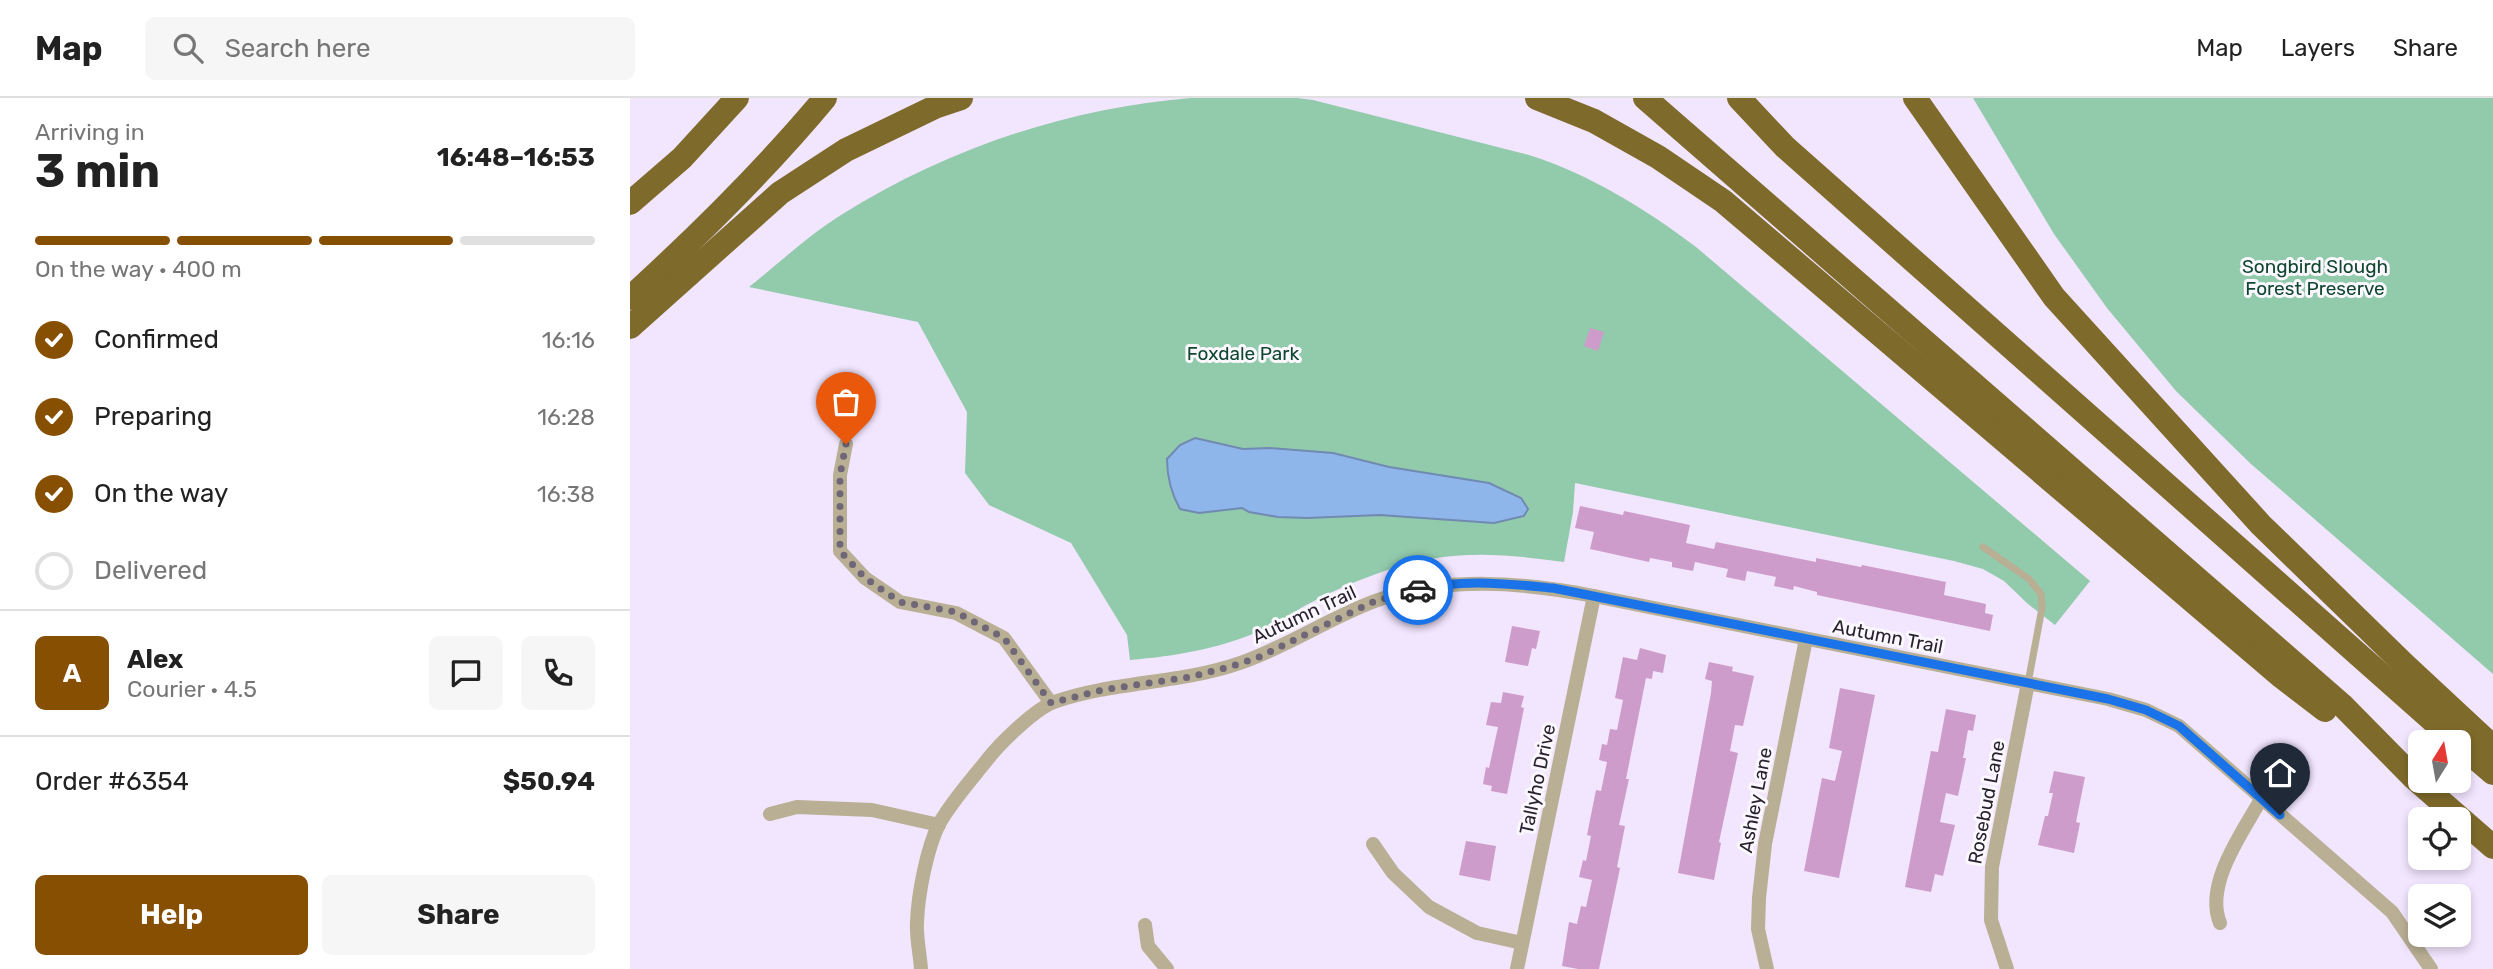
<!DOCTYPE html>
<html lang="en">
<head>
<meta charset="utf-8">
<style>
	body { margin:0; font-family:Rubik,sans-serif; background:#f6f6f6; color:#222; height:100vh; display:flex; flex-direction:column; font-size:26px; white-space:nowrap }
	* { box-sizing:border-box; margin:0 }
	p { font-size:23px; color:#767676 }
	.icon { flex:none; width:38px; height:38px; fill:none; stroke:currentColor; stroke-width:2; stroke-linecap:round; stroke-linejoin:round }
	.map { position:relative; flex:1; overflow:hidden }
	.drawer { display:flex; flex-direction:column; background:#fff; width:630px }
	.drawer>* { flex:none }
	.needle { width:46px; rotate:11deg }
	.buttons { position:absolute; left:1778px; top:632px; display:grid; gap:14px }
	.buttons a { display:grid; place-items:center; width:63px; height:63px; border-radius:10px; background:#fff; box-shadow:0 4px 10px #0003; font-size:35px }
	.pin { position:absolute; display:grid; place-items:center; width:60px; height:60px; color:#fff; margin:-72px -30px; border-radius:50% 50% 50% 0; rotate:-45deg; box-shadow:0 0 7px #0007 }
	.pin .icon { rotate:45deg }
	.courier { position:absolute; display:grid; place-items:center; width:70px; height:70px; margin:-35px; border:5px solid #1a73e8; border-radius:50%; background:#fff; color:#222; box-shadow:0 2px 9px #0007 }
	.overview em { font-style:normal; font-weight:700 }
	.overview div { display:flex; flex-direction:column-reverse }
	.overview { display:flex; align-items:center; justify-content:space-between; height:119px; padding:0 35px }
	h1 { font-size:46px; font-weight:700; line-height:52px }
	.bar { display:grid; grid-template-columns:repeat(4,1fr); gap:10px 7px; align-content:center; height:84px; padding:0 35px }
	.bar i { height:9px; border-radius:5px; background:#e0e0e0 }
	.bar .on { background:#874f02 }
	.bar p { grid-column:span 4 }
	.line { display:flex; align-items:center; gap:18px; padding:0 35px; border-top:2px solid #e0e0e0 }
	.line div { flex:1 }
	.round { display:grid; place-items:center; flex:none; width:74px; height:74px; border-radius:10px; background:#f6f6f6 }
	ol { padding:0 35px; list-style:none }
	li { display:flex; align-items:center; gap:21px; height:77px }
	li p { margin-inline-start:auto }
	li .icon { padding:7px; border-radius:50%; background:#874f02; color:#fff; stroke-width:4 }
	li:last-child { color:#767676 }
	li i { width:38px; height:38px; border:4px solid #e0e0e0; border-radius:50% }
	.primary-button { display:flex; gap:14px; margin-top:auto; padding:14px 35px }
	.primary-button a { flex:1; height:80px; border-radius:10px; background:#874f02; color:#fff; font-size:28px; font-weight:700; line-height:80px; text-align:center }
	.primary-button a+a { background:#f6f6f6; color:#222 }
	header { display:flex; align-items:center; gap:42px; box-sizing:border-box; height:98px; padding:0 35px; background:#fff; border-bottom:2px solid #e0e0e0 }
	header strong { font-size:33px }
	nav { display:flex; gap:38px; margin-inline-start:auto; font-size:24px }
	.search { width:490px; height:63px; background:#f6f6f6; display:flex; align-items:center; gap:18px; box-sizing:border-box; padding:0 24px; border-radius:10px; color:#767676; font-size:26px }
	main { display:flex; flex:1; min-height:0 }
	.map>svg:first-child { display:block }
</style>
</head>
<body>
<header>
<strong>Map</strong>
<div class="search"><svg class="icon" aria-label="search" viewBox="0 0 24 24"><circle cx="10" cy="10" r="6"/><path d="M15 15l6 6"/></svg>Search here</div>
<nav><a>Map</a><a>Layers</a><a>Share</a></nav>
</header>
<main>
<section class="drawer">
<div class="overview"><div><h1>3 min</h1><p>Arriving in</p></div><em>16:48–16:53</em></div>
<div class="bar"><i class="on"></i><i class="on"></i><i class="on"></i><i></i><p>On the way · 400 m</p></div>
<ol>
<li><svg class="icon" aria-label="check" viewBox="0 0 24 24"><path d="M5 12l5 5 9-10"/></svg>Confirmed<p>16:16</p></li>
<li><svg class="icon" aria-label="check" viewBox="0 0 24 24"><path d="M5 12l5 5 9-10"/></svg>Preparing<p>16:28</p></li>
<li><svg class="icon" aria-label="check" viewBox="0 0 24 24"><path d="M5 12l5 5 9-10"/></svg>On the way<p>16:38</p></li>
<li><i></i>Delivered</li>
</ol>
<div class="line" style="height:126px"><b class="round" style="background:#874f02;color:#fff">A</b><div><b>Alex</b><p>Courier · 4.5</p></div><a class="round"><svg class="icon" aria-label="chat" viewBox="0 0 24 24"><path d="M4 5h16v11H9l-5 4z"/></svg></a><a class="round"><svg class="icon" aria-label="phone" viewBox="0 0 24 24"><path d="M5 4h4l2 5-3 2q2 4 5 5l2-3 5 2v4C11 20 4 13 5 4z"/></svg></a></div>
<div class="line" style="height:91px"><div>Order #6354</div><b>$50.94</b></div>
<div class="primary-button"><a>Help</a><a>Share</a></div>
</section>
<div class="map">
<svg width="1863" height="871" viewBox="0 0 1863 871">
	<rect width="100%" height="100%" fill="#f2e5fe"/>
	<g fill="#92caac">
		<path d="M561,0H667L683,2L899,57C959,76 1016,111 1066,149L1460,483L1425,527L1398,506L1374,483L1353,471L1324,463L945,385L943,414L934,464C891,458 845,453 801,461C762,468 721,484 686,502C667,511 649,525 630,533C588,551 546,558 500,562L497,537L441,445L359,407L335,375L337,314L288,224L119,189C149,165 179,137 211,117C317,51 437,10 561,0Z"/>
		<polygon points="1343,0 1863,0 1863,576 1621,366 1546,293 1477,210 1424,136"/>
	</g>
	<path fill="#8fb6ea" stroke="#708ab2" stroke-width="2" d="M565,340L613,351L639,350L703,355L759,369L859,385L891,400L898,411L894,418L864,425L750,417L677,420L648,419L619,414L612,410L569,415L550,411C541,395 537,380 537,361L550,347Z"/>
	<g fill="#ce9ccb">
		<polygon points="960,230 974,234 968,253 954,248"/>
		<polygon points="950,408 993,417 994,413 1060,427 1056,445 1084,451 1086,444 1186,464 1186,460 1231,469 1232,467 1316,484 1314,497 1356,506 1355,515 1363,517 1360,533 1187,497 1187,494 1164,488 1163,492 1144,488 1146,479 1117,473 1115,483 1096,479 1098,471 1065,464 1063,473 1042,469 1042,464 1020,460 1019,464 960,451 964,434 945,430"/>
		<polygon points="882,528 910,533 906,551 902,550 898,568 875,564"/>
		<polygon points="1010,550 1036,557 1033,575 1023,573 1022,581 1016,580 996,681 999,681 989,727 995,728 987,769 990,770 969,871 948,871 932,868 939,824 947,826 951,808 956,809 962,782 949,779 953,762 956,763 961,738 957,737 966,692 971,693 977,664 969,662 972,646 977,647 980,631 987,632 993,602 985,600 993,559 1007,562"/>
		<polygon points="1079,564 1103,569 1102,573 1124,578 1113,628 1105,627 1100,653 1108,655 1089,744 1091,745 1084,782 1048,775 1081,595 1082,583 1075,581"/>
		<polygon points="1210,590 1245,597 1209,780 1174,773 1192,680 1205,683 1212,653 1199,650"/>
		<polygon points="873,594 894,598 891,609 894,610 877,696 861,693 862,688 853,686 856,669 859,670 868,629 856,627 861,604 871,605"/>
		<polygon points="1316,611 1346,617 1343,633 1338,632 1333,660 1336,660 1328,698 1316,695 1310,724 1325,727 1313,778 1305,776 1301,794 1275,789 1301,653 1308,654"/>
		<polygon points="1424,673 1455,679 1446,724 1450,725 1444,755 1408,747 1415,718 1418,718 1423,695 1419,695"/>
		<polygon points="836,743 866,748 860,783 829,777"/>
	</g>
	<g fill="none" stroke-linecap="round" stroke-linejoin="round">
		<polyline stroke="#b8af94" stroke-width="7" points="1353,449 1399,481 1411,496 1412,510 1398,585"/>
		<g stroke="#b8af94" stroke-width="14">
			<polyline points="216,346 210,377 210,453 235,480 270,504 326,515 374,540 421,605"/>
			<polyline points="140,716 167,709 242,712 309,727"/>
			<polyline points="743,746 763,775 799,809 847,835 892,845"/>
			<path d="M1590,825C1574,786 1613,734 1631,701"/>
			<polyline points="515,827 518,848 537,871"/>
			<path d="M291,871C290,856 286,839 287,824C288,796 297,750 309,726C322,703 341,682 357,662C369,646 405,611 424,604C484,583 550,586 610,565C657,549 699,520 745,503C817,478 891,484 964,498L1478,601L1516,612L1549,628L1762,814L1801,871"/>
			<polyline points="887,871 964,498"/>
			<polyline points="1137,871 1128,831 1129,800 1135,746 1176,541"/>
			<polyline points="1377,871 1361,822 1362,769 1398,585"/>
		</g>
		<g stroke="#7e6a2a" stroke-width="24">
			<polyline points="907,0 964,23 1028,59 1093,103 1652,579 1695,612"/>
			<polyline points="1015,0 1712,607 1784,680 1863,749"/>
			<polyline points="1109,0 1155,49 1827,644"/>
			<polyline points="1285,0 1424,199 1631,427 1774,566 1863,649"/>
			<polyline points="0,105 52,60 107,0"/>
			<path d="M0,200C69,137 135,72 195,0"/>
			<polyline points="0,229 150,95 216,52 307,8 331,0"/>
			<polyline points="1829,646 1863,675"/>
		</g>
	</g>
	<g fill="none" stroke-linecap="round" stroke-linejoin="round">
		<polyline stroke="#6f6677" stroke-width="7" stroke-dasharray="0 12.6" points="216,346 210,377 210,453 235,480 270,504 326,514 374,540 421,605 472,592 560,579 599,569 627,560 745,503 788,492"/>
		<path stroke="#1a73e8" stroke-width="9" d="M788,492C832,480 879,486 923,490L1478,601L1516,612L1549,628L1650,717"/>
	</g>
	<g text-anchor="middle" stroke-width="6" stroke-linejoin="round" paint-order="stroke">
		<g font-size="19" fill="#104730" stroke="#faf7fd">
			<text x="1685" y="175">Songbird Slough<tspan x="1685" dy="22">Forest Preserve</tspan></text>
			<text x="613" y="262">Foxdale Park</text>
		</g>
		<g font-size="19" fill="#28222e" stroke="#faf7fd">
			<text transform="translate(674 516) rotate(-25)" y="7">Autumn Trail</text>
			<text transform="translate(1258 538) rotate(11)" y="7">Autumn Trail</text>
			<text transform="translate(907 681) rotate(-78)" y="7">Tallyho Drive</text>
			<text transform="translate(1125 702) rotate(-79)" y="7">Ashley Lane</text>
			<text transform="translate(1356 704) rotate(-79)" y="7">Rosebud Lane</text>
		</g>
	</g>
</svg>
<div class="buttons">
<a><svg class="needle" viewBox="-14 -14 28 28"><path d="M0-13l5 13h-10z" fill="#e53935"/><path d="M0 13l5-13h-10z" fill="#767676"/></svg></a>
<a><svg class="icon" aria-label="locate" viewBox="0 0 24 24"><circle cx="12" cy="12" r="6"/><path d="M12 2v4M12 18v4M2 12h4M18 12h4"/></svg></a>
<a><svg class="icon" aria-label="layers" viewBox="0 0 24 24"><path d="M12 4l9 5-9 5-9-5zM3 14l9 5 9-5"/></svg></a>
</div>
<div class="pin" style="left:216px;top:346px;background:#ea580c"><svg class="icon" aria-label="bag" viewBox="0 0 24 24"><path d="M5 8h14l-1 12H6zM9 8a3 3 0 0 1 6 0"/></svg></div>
<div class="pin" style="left:1650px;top:717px;background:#1f2937"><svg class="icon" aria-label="home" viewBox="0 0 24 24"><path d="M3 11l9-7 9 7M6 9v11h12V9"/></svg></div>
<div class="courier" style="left:788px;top:492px"><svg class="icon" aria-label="car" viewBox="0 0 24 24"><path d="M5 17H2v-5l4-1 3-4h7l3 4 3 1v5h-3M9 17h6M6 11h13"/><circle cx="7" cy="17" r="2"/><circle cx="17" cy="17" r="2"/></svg></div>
</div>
</main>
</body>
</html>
